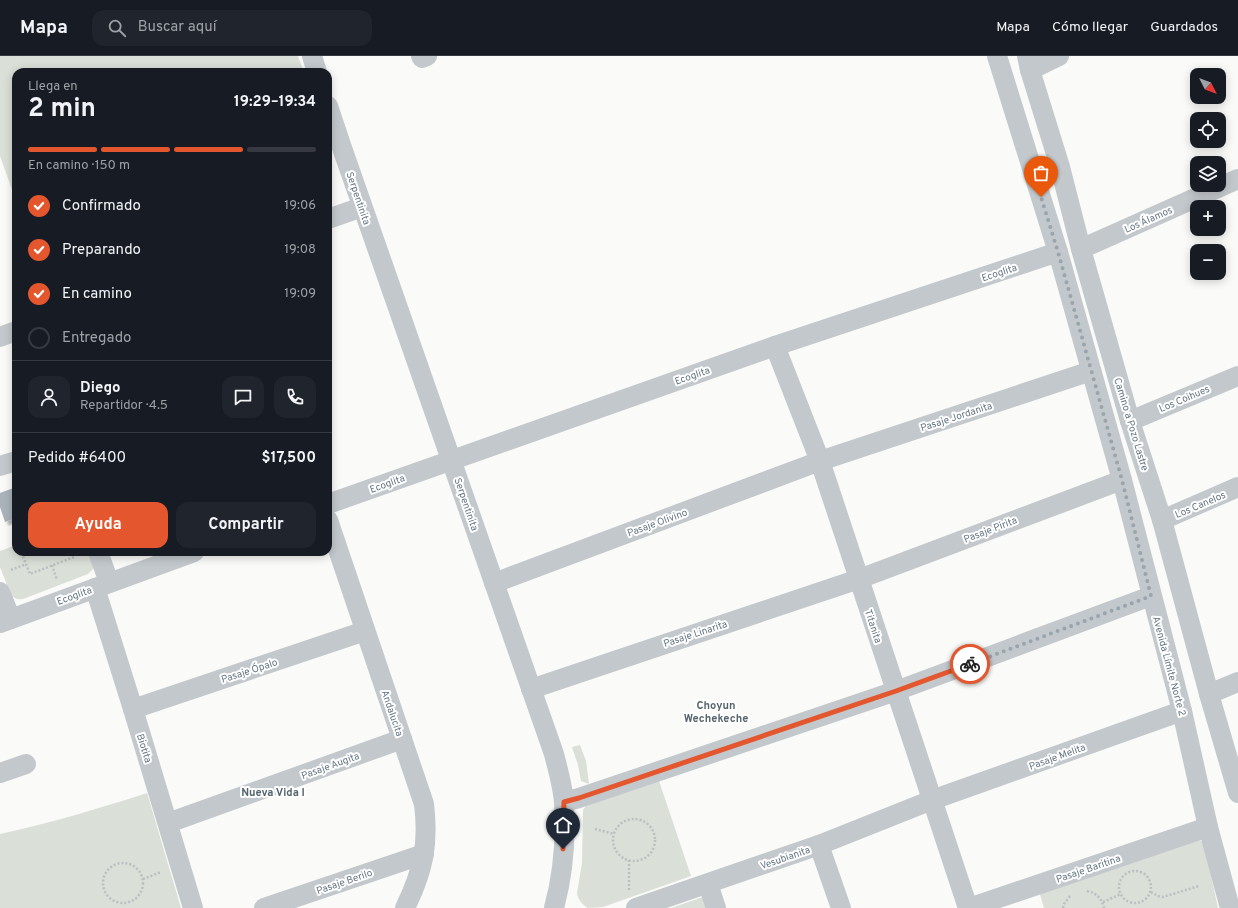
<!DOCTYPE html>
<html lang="es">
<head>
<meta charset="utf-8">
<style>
	body { margin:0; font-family:Overpass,sans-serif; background:#20242c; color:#f1f3f6; height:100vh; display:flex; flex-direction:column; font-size:15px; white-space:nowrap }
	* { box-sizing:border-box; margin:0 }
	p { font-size:13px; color:#9ea1a6 }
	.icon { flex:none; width:22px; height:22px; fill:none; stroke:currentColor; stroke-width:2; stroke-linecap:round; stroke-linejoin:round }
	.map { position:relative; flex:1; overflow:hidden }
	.sheet { position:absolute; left:12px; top:12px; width:320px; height:488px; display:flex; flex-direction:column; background:#171b24; border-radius:12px; box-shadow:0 2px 10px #0003 }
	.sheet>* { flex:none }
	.needle { width:26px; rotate:132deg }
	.controls { position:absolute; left:1190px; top:12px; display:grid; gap:8px }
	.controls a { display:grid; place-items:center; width:36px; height:36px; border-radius:8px; background:#171b24; box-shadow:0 2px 10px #0003; font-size:20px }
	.pin { position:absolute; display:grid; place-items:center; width:34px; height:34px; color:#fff; margin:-41px -17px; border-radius:50% 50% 50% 0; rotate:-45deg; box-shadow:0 0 4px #0007 }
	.pin .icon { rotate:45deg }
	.courier { position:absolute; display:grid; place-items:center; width:40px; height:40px; margin:-20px; border:3px solid #e4572e; border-radius:50%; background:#fff; color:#222; box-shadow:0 1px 5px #0007 }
	.summary em { font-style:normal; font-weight:700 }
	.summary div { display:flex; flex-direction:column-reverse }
	.summary { display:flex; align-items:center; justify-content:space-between; height:68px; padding:0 16px }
	h1 { font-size:26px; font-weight:700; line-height:30px }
	.bar { display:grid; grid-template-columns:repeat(4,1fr); gap:6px 4px; align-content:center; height:48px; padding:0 16px }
	.bar i { height:5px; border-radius:3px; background:#363941 }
	.bar .selected { background:#e4572e }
	.bar p { grid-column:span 4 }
	.line { display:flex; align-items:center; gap:10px; padding:0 16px; border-top:1px solid #363941 }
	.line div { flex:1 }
	.round { display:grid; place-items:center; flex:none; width:42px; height:42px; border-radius:12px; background:#20242c }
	ol { padding:0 16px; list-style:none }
	li { display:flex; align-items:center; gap:12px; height:44px }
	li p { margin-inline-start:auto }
	li .icon { padding:4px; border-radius:50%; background:#e4572e; color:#fff; stroke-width:4 }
	li:last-child { color:#9ea1a6 }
	li i { width:22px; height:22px; border:2px solid #363941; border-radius:50% }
	.action { display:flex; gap:8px; margin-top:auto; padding:8px 16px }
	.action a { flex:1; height:46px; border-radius:12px; background:#e4572e; color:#fff; font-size:16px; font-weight:700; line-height:46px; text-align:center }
	.action a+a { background:#20242c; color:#f1f3f6 }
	header { display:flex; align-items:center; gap:24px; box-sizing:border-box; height:56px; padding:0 20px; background:#171b24; border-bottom:1px solid #363941 }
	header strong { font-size:19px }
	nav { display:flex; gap:22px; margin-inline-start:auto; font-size:14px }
	.search { width:280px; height:36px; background:#20242c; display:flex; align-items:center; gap:10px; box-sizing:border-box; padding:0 14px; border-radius:12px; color:#9ea1a6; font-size:15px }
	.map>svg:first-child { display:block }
</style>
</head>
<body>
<header>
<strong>Mapa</strong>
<div class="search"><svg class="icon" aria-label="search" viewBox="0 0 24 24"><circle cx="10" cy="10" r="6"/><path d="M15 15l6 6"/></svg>Buscar aquí</div>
<nav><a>Mapa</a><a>Cómo llegar</a><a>Guardados</a></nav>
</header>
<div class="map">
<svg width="1238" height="852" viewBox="0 0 1238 852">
	<defs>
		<filter id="shadow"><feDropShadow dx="3.5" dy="3.5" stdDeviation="1" flood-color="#0004"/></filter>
	</defs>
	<rect width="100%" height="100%" fill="#fafaf8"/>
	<g fill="#dadfd7">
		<polygon points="0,0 298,0 304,16 16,16 16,145 0,100"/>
		<path d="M16,489V496H91L94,512L88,518L23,543C17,544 15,543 11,539L0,511V495Z"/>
		<polygon points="580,689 586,705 589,728 581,725 578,709 572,691"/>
		<path d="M658,722L691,820L603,851L588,852C582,848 578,844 577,837L582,807L583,754L586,750Z"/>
		<path d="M147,737L181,852H0V778C50,767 98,753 147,737Z"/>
		<polygon points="1196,782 1204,787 1218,852 1044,852 1039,835"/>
		<polygon points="703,841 709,852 671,852"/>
	</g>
	<polygon fill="#aab3b9" filter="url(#shadow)" points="16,431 16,462 5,466 0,451 0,437"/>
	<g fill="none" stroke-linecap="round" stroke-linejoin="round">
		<g stroke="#bbbfc2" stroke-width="2.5" stroke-dasharray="2 2" stroke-linecap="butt">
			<polyline points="27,496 22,498 30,518 74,501 72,496"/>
			<polyline points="52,509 57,524"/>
			<polyline points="11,514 26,508"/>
			<circle cx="634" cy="784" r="21"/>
			<polyline points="595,773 614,778"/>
			<polyline points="629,804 629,834"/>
			<circle cx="123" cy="827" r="20"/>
			<circle cx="1135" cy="831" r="16"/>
			<polyline points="143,823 161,816"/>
			<path d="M1087,835C1097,837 1102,843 1104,852"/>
			<polyline points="1151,836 1158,840 1163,841 1199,830"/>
			<polyline points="1103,846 1121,838"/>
			<polyline points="1063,852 1064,848 1070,840"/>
		</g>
		<g stroke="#c3c8cc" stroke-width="20">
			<polyline points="312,0 317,16"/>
			<polyline points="421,0 422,2 427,0"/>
			<polyline points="997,0 1058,196 1122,424 1182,655 1208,771 1230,852"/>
			<polyline points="1027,0 1030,14 1060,111 1081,193 1130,365 1162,464 1209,638 1238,737"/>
			<polyline points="1030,14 1059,0"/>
			<path d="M328,50L341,89L554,698C558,714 563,731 564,747C566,781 563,819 554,852"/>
			<polyline points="328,163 362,151"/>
			<polyline points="1081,193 1238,123"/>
			<polyline points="0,281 16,275"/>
			<polyline points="775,290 820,405 968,852"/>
			<polyline points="1130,365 1238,320"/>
			<polyline points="0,410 16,405"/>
			<polyline points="328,448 775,290 1058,196"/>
			<path d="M328,464L424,748C429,789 423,815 405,852"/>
			<polyline points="1162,464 1238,431"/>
			<polyline points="98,496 109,526"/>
			<polyline points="494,527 820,405 1091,315"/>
			<polyline points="95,532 133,653 193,852"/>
			<polyline points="0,536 11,563"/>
			<polyline points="0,567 194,496"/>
			<polyline points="531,633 859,523 1122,424"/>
			<polyline points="1209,638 1238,626"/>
			<polyline points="133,653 365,575"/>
			<polyline points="0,717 26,708"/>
			<polyline points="564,746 579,742 896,635 1151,540"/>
			<polyline points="168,767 402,683"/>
			<polyline points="819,789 841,852"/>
			<polyline points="708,828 716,852"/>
			<polyline points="264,852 424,798"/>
			<polyline points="636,852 819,789 932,744 1182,655"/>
			<polyline points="969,852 1208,771"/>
		</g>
	</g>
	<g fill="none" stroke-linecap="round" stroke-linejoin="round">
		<polyline stroke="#99a4ac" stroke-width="4" stroke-dasharray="0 7.2" points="970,608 1151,540 1122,424 1058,196 1041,141"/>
		<polyline stroke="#e4572e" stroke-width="5" points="563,793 564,746 579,742 896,635 970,608"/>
	</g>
	<g text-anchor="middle" stroke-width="4" stroke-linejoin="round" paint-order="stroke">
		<g font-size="10" fill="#657683" stroke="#fff">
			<text transform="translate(359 142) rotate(71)" y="4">Serpentinita</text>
			<text transform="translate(1148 163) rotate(-24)" y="4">Los Álamos</text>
			<text transform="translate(999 216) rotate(-18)" y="4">Ecoglita</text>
			<text transform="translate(692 319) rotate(-19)" y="4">Ecoglita</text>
			<text transform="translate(1184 342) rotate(-23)" y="4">Los Coihues</text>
			<text transform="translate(956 360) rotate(-18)" y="4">Pasaje Jordanita</text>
			<text transform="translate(1132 368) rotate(73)" y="4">Camino a Pozo Lastre</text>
			<text transform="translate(387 427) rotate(-20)" y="4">Ecoglita</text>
			<text transform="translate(467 448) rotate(71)" y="4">Serpentinita</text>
			<text transform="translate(1200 448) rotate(-23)" y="4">Los Canelos</text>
			<text transform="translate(657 466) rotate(-20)" y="4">Pasaje Olivino</text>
			<text transform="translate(990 473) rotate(-21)" y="4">Pasaje Pirita</text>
			<text transform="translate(74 539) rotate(-20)" y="4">Ecoglita</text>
			<text transform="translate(874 570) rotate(72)" y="4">Titanita</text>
			<text transform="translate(695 577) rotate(-18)" y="4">Pasaje Linarita</text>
			<text transform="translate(1170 610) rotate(75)" y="4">Avenida Límite Norte 2</text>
			<text transform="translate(249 614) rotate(-18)" y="4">Pasaje Ópalo</text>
			<text transform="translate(393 657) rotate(71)" y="4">Andalucita</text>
			<text transform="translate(145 692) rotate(73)" y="4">Biotita</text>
			<text transform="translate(1057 700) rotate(-20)" y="4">Pasaje Melita</text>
			<text transform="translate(330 709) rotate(-20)" y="4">Pasaje Augita</text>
			<text transform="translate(785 801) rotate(-19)" y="4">Vesubianita</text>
			<text transform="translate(1088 812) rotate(-19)" y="4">Pasaje Baritina</text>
			<text transform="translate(344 825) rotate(-19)" y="4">Pasaje Berilo</text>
		</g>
		<g font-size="11" font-weight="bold" fill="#57646e" stroke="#fff">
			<text x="716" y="653">Choyun<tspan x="716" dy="13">Wechekeche</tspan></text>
			<text x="273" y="740">Nueva Vida I</text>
		</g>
	</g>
</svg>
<div class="controls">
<a><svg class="needle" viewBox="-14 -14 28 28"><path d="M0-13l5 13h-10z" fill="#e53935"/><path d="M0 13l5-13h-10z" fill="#9ea1a6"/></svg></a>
<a><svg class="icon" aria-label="locate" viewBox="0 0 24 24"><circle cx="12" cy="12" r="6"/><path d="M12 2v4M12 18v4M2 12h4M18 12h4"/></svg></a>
<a><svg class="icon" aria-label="layers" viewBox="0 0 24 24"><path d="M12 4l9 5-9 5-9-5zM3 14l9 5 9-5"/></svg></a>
<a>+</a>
<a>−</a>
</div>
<div class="pin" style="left:1041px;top:141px;background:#ea580c"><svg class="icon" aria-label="bag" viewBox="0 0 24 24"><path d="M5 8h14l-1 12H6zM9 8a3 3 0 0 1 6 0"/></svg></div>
<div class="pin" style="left:563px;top:793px;background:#1f2937"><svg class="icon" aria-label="home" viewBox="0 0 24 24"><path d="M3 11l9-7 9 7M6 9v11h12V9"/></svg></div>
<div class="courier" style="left:970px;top:608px"><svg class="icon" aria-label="bike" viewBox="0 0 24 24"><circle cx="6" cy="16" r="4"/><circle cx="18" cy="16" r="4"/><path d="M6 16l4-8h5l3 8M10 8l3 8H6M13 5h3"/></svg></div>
<section class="sheet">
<div class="summary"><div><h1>2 min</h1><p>Llega en</p></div><em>19:29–19:34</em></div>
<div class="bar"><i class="selected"></i><i class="selected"></i><i class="selected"></i><i></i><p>En camino · 150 m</p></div>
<ol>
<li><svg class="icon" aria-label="check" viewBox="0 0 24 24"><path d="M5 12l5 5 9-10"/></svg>Confirmado<p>19:06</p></li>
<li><svg class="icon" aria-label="check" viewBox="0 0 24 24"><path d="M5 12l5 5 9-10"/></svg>Preparando<p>19:08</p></li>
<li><svg class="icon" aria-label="check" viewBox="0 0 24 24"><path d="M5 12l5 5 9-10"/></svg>En camino<p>19:09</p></li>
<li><i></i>Entregado</li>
</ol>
<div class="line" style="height:72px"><a class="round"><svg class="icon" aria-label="person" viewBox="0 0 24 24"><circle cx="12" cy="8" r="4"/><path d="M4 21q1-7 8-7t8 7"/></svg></a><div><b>Diego</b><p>Repartidor · 4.5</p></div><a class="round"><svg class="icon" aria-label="chat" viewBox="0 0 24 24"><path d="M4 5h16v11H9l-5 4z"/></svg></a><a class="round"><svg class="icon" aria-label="phone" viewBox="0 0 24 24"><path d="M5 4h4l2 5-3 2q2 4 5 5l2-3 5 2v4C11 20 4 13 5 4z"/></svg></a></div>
<div class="line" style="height:52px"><div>Pedido #6400</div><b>$17,500</b></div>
<div class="action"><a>Ayuda</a><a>Compartir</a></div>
</section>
</div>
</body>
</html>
